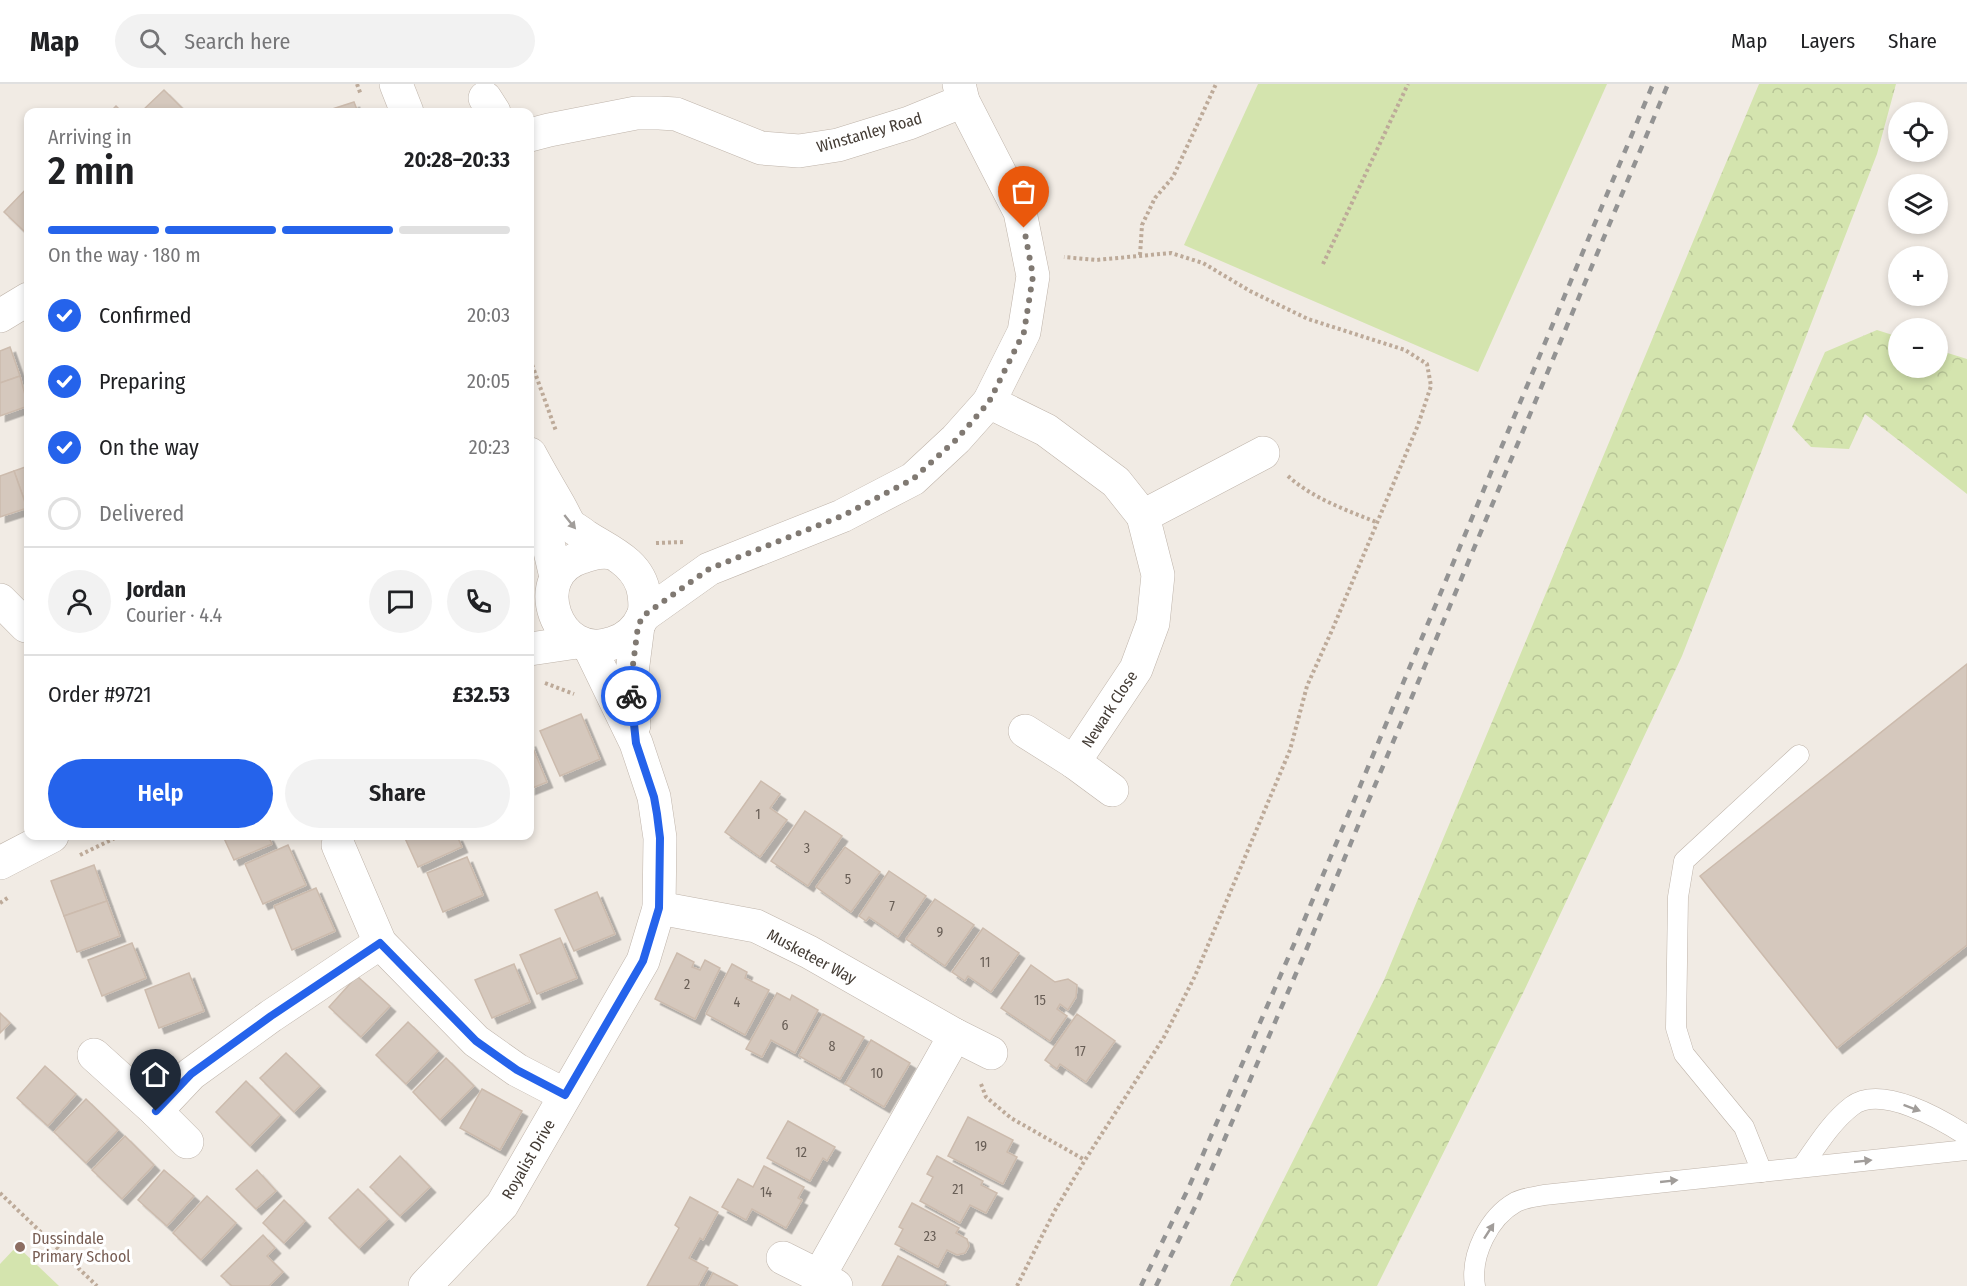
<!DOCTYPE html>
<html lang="en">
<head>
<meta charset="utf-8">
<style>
	body { margin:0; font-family:"Fira Sans Condensed",sans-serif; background:#f2f2f2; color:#202124; height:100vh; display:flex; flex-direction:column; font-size:22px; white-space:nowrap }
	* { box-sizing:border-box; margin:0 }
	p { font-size:20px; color:#757577 }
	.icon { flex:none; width:33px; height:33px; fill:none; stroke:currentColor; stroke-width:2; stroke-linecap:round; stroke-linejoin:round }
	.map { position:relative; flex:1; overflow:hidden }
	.drawer { position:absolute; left:24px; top:24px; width:510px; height:732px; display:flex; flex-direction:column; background:#fff; border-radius:12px; box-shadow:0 3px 9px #0003 }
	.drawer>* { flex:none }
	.tools { position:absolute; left:1888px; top:18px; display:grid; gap:12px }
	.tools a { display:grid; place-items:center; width:60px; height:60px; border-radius:50%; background:#fff; box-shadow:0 3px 9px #0003; font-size:30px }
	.pin { position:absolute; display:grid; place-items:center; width:51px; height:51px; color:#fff; margin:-62px -26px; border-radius:50% 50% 50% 0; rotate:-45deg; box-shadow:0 0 6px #0007 }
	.pin .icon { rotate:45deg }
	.courier { position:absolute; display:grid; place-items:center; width:60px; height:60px; margin:-30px; border:4px solid #2563eb; border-radius:50%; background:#fff; color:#222; box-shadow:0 2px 8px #0007 }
	.head em { font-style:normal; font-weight:600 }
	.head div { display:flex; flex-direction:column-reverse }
	.head { display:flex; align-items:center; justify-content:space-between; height:102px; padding:0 24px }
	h1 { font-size:39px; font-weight:600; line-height:45px }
	.bar { display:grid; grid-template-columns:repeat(4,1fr); gap:9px 6px; align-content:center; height:72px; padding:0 24px }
	.bar i { height:8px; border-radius:4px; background:#e0e0e0 }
	.bar .current { background:#2563eb }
	.bar p { grid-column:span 4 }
	.line { display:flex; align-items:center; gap:15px; padding:0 24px; border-top:2px solid #e0e0e0 }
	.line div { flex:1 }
	.round { display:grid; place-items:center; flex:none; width:63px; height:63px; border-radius:32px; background:#f2f2f2 }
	ol { padding:0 24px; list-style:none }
	li { display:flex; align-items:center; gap:18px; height:66px }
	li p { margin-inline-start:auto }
	li .icon { padding:6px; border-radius:50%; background:#2563eb; color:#fff; stroke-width:4 }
	li:last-child { color:#757577 }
	li i { width:33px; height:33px; border:3px solid #e0e0e0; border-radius:50% }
	.action { display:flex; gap:12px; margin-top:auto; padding:12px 24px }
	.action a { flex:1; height:69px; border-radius:36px; background:#2563eb; color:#fff; font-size:24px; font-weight:600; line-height:69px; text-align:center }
	.action a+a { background:#f2f2f2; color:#202124 }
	header { display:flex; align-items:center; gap:36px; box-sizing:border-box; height:84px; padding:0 30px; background:#fff; border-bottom:2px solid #e0e0e0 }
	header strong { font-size:28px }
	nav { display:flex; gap:33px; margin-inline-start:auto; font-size:21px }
	.search { width:420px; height:54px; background:#f2f2f2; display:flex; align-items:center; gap:15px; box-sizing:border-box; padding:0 21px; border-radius:33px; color:#757577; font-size:22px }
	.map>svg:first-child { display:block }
</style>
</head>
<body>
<header>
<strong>Map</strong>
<div class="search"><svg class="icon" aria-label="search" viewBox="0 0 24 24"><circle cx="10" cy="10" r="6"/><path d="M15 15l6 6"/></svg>Search here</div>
<nav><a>Map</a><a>Layers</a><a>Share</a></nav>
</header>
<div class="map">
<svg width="1967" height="1202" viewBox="0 0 1967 1202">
	<defs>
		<pattern id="forest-crowns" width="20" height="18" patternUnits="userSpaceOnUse" patternTransform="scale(1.5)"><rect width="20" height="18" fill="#d4e4ae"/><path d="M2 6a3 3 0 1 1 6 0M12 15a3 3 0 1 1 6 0" fill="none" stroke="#b7c496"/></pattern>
		<filter id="shadow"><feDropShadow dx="5.5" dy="5.5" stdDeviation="0" flood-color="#0004"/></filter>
	</defs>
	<rect width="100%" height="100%" fill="#f1ebe4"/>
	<g fill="url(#forest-crowns)">
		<polygon points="1759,0 1896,0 1877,70 1682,572 1524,907 1377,1202 1230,1202 1384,896"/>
		<polygon points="1877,246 1899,253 1899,284 1938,284 1938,266 1967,275 1967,410 1865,330 1849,365 1811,363 1792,343 1825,268"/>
	</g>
	<g fill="#d4e4ae">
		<polygon points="1258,0 1607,0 1478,288 1184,161"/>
		<polygon points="17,1162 59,1202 0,1202 0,1180"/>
	</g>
	<g fill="#d5c8bd" stroke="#ccbbad" stroke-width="1.5" filter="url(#shadow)">
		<polygon points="164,6 183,25 180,28 141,28"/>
		<polygon points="354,18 358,28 323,28"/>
		<polygon points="116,22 122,28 110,28"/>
		<polygon points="28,103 28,145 25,148 4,128"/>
		<polygon points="10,263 20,292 0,299 0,267"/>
		<polygon points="20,292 28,322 0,332 0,299"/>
		<polygon points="28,382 28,423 27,424 14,387"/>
		<polygon points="14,387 27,424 0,433 0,392"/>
		<polygon points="1967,580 1967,861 1837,964 1700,792"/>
		<polygon points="581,630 600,675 560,692 540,647"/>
		<polygon points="530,657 547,698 530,705"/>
		<polygon points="761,697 780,710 770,724 787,736 760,773 725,748"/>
		<polygon points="805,727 842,752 808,802 771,777"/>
		<polygon points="223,752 268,752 272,760 234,776"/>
		<polygon points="404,752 457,752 462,763 418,783"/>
		<polygon points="288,761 306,801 263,820 245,780"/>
		<polygon points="845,763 880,788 851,828 816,803"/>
		<polygon points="467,773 483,811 443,828 427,789"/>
		<polygon points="94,781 107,817 64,832 51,797"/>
		<polygon points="889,787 926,812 898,853 869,833 866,837 859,832"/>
		<polygon points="316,804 335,847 292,866 274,822"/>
		<polygon points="597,808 615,850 574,867 555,826"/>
		<polygon points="935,815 974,841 945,882 906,855"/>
		<polygon points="107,817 120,852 77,868 64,832"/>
		<polygon points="983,844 1019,869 991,908 968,892 965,897 952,888"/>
		<polygon points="560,854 577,894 537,910 520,871"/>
		<polygon points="132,859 146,894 102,912 88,876"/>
		<polygon points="677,869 694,878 692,883 700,886 705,876 720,884 695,935 655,915"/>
		<polygon points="514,880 530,918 492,934 475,896"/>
		<polygon points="732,880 747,888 745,894 769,906 745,951 706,930"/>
		<polygon points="1031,881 1055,898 1068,895 1077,901 1076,913 1068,926 1060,920 1057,925 1067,932 1050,957 1001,924"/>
		<polygon points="189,889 204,927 159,944 145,906"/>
		<polygon points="357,892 390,922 361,953 329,923"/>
		<polygon points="777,909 790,916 792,911 818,926 795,969 771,956 762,973 746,965"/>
		<polygon points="0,929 10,939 0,949"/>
		<polygon points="823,930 864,953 840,995 799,972"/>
		<polygon points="1077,930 1115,957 1086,998 1060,980 1057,985 1045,976"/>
		<polygon points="408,938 438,967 406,1000 376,971"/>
		<polygon points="871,956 910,979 884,1023 845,1000"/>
		<polygon points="286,969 320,1002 294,1028 260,994"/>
		<polygon points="446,974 474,1002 440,1036 413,1008"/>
		<polygon points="45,982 76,1010 48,1042 17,1014"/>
		<polygon points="246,997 280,1031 250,1062 216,1028"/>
		<polygon points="482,1005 522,1027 500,1066 460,1044"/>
		<polygon points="86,1015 118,1046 86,1079 54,1048"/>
		<polygon points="968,1033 1013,1056 1007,1068 1017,1073 1003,1100 948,1072"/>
		<polygon points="788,1037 835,1063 827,1077 823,1074 810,1097 767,1074"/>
		<polygon points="125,1052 154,1081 122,1115 92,1086"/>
		<polygon points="400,1072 430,1103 400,1132 370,1103"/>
		<polygon points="937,1072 983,1097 981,1101 997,1109 986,1129 970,1121 960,1139 920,1117 933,1093 927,1090"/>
		<polygon points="764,1082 804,1103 798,1114 802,1116 786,1144 752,1125 746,1136 722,1123 738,1095 753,1103"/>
		<polygon points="164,1086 194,1112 167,1142 138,1116"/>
		<polygon points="257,1086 276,1107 256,1125 236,1105"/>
		<polygon points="358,1105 388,1135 359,1164 329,1134"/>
		<polygon points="207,1112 236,1139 201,1176 173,1149"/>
		<polygon points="690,1113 718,1128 703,1156 700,1154 689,1174 708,1184 698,1202 647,1202 679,1144 675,1141"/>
		<polygon points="284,1116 305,1137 284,1159 263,1139"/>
		<polygon points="912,1119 959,1144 956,1149 967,1155 969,1162 965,1169 957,1171 947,1166 938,1183 895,1160 903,1145 899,1143"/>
		<polygon points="263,1151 275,1164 267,1172 283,1188 269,1202 232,1202 221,1192"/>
		<polygon points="898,1172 946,1198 944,1202 882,1202"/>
		<polygon points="713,1189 738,1202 706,1202"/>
	</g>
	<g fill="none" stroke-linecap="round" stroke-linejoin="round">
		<g stroke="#bfb4aa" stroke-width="21">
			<g id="lane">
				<path d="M1802,1083C1816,1063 1831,1038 1852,1022C1881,1000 1941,1035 1967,1052"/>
				<polyline points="1762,1088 1744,1043 1684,970 1676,944 1678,813 1684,777 1799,671"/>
				<path d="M1475,1202C1470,1171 1489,1133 1516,1118C1524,1114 1535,1113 1544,1111L1967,1066"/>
			</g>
		</g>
		<g stroke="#bfb4aa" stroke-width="34">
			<g id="street">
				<polyline points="396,0 407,28"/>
				<polyline points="485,14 494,28"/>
				<polyline points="530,51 549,46 636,29 659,29 676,30 761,64 799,67 838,61 909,39 963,17"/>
				<polyline points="0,232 28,215"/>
				<polyline points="989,318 1046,346 1116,398 1143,432 1158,491 1153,539 1136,585 1074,678 1025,647"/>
				<path d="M530,370C539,387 549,404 559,421C563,428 566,436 570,441C574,445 581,448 585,452C609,467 640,479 644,510C645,518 646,525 643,532C637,546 626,555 613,559C557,580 525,490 582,473C594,469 601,467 613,469"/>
				<polyline points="534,398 556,493"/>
				<polyline points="1143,432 1263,369"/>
				<polyline points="0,516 26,542"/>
				<polyline points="643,532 709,485 842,432 913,395 956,355 989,318 1024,248 1033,192 1020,128 963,17 959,0"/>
				<polyline points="530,565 577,558"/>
				<polyline points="634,641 630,604 638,542"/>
				<polyline points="1074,678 1112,706"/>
				<polyline points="338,761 380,859 476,957 517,986 565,1011"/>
				<polyline points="0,779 52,752"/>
				<polyline points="659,824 756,842 809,868 955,951 991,969"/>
				<polyline points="94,971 156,1027"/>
				<polyline points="187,1058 156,1027 191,990 271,932 380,859"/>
				<polyline points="783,1174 819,1192"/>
				<polyline points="425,1202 502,1121 643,877 659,824 660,754 654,713 636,659 589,562"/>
				<polyline points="836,1202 819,1192 955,951"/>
			</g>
		</g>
		<g stroke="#bdaa99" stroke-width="4" stroke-dasharray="3 3" stroke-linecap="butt">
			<polyline points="357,0 361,11"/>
			<polyline points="1140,171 1142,141 1155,114 1173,93 1216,0"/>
			<polyline points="1323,180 1408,0"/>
			<polyline points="530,275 556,347"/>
			<path d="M1288,392C1312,414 1346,426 1376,438"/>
			<polyline points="656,459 684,458"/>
			<polyline points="545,599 574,610"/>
			<polyline points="80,771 119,752"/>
			<polyline points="0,819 9,813"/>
			<polyline points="981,1000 986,1013 1011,1034 1085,1076"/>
			<polyline points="0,1109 97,1202"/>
			<polyline points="1017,1202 1054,1128 1085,1076 1164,953 1195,892 1290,666 1307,602 1333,544 1418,341 1431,302 1427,280 1405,266 1308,235 1250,207 1203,179 1171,169 1096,176 1064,173"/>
		</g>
		<use href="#lane" stroke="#fff" stroke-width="20"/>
		<use href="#street" stroke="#fff" stroke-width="33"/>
		<g stroke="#939393" stroke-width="4.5" stroke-dasharray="8 8" stroke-linecap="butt">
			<polyline points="1141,1202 1188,1105 1298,851 1653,0"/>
			<polyline points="1156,1202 1197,1119 1307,864 1668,0"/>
		</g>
	</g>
	<defs><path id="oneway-solid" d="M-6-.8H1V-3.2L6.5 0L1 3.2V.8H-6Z" transform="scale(1.5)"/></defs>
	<g fill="#a19d9a">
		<use href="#oneway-solid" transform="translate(570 438) rotate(51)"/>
		<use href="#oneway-solid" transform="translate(1912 1024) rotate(20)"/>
		<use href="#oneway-solid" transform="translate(1863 1077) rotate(-6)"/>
		<use href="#oneway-solid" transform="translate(1669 1097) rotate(-6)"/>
		<use href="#oneway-solid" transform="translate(1489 1147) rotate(-57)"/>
	</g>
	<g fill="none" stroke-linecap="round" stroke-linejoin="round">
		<polyline stroke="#807972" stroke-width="6" stroke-dasharray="0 10.8" points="631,612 630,604 638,542 643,532 709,485 842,432 913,395 956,356 989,318 1024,248 1033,192 1024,144"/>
		<polyline stroke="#2563eb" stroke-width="8" points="156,1027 191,990 271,932 380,859 476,957 517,986 565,1011 643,877 659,824 660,754 657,730 654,713 636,659 631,612"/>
	</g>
	<circle fill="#8d6e63" stroke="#fff" stroke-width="2" cx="20" cy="1163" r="6"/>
	<g text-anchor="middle" stroke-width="6" stroke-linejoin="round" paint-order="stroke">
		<g font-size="14" fill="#685e56">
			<text x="758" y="735">1</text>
			<text x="807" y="769">3</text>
			<text x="848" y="800">5</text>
			<text x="892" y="827">7</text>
			<text x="940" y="853">9</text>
			<text x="985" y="883">11</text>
			<text x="687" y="905">2</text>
			<text x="1040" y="921">15</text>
			<text x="737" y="923">4</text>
			<text x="785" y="946">6</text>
			<text x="832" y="967">8</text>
			<text x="1080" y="972">17</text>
			<text x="877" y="994">10</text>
			<text x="981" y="1067">19</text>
			<text x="801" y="1073">12</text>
			<text x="958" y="1110">21</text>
			<text x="766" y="1113">14</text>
			<text x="930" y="1157">23</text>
		</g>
		<g font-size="16" fill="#433b34" stroke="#fff">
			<text transform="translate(869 48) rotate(-16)" y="6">Winstanley Road</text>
			<text transform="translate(1109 625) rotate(-57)" y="6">Newark Close</text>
			<text transform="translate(812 872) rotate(28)" y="6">Musketeer Way</text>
			<text transform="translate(528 1075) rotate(-60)" y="6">Royalist Drive</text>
		</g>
		<g font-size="16" fill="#785e54" stroke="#fff" text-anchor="start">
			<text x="32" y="1160">Dussindale<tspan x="32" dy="18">Primary School</tspan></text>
		</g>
	</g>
</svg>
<div class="tools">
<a><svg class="icon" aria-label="locate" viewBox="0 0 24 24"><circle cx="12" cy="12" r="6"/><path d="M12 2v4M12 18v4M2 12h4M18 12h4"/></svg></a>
<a><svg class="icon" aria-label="layers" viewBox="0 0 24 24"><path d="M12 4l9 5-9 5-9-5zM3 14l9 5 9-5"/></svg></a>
<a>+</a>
<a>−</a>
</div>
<div class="pin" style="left:1024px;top:144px;background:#ea580c"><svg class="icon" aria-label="bag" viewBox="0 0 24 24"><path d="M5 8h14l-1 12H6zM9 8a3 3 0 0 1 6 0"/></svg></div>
<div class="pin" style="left:156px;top:1027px;background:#1f2937"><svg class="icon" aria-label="home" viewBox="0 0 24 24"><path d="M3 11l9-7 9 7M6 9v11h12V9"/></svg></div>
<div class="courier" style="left:631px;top:612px"><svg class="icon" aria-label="bike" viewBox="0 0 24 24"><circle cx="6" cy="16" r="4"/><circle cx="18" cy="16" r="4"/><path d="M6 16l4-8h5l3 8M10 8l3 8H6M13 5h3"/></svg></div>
<section class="drawer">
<div class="head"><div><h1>2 min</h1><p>Arriving in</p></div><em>20:28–20:33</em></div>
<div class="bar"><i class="current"></i><i class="current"></i><i class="current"></i><i></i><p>On the way · 180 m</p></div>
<ol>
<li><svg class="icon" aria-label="check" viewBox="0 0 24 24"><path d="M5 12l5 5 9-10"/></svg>Confirmed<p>20:03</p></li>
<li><svg class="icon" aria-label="check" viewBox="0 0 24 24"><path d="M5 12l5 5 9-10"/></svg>Preparing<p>20:05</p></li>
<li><svg class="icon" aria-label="check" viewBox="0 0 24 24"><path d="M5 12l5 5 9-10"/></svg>On the way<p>20:23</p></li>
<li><i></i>Delivered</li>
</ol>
<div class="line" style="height:108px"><a class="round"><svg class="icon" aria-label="person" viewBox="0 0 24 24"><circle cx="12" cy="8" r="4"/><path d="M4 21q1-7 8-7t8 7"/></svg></a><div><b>Jordan</b><p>Courier · 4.4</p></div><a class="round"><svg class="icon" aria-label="chat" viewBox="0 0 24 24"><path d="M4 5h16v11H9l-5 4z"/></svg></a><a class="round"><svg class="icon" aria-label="phone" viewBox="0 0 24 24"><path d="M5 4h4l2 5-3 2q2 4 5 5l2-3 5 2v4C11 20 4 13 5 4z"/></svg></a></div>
<div class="line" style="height:78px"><div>Order #9721</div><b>£32.53</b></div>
<div class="action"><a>Help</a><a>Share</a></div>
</section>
</div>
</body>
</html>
